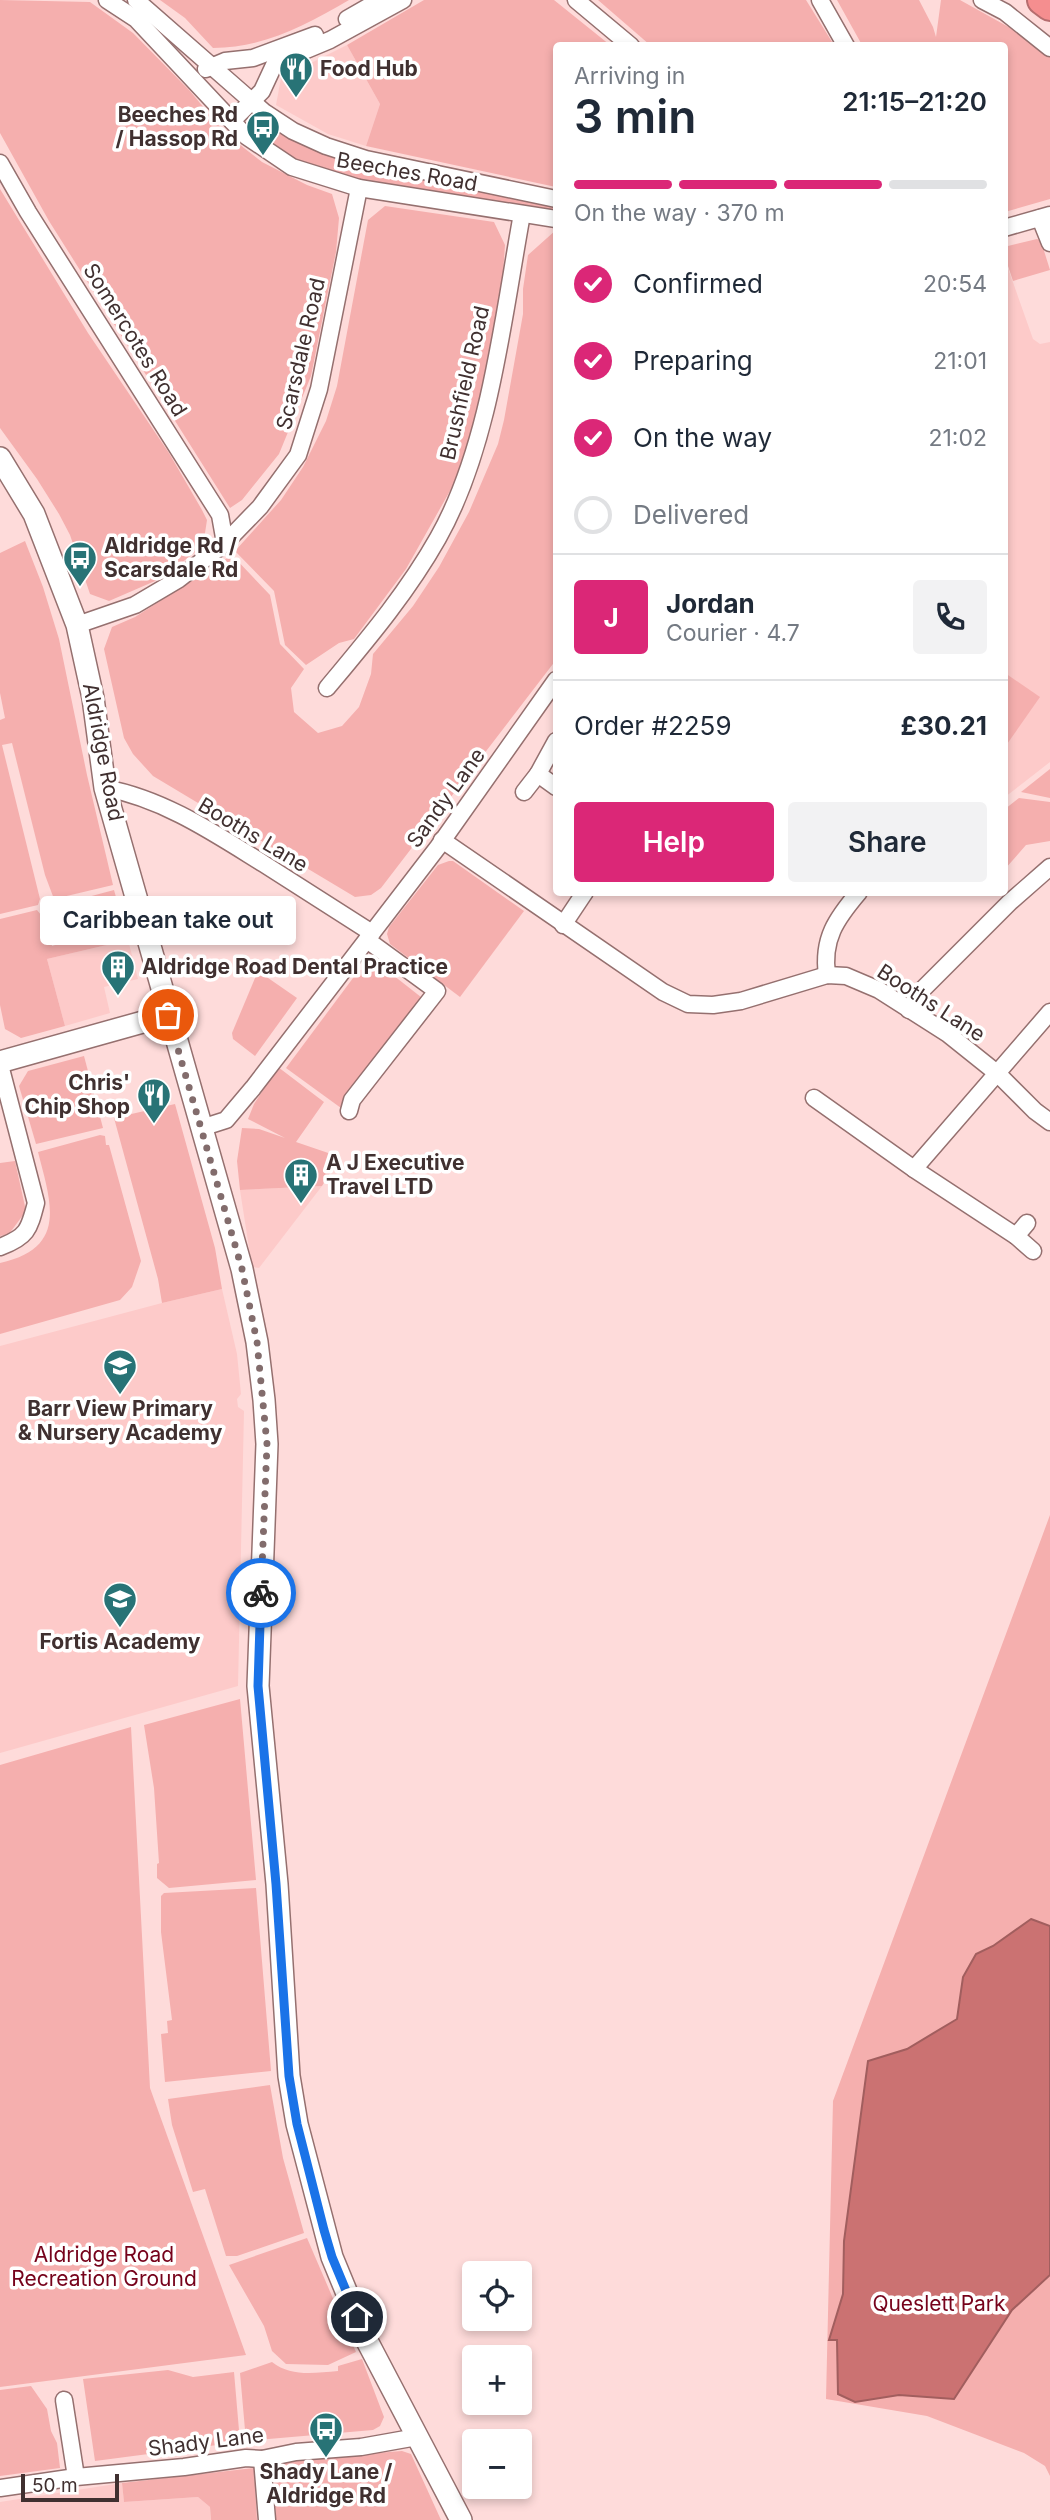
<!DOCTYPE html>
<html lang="en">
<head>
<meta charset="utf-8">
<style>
	body { margin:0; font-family:Inter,sans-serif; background:#f2f2f3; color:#1f2937; height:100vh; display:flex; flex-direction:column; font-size:26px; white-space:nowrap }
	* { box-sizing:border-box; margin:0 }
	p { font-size:23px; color:#747a83 }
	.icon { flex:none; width:38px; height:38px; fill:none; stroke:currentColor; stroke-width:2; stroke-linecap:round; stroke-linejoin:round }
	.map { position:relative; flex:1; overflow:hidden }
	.sheet { position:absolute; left:553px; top:42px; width:455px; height:854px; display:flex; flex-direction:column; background:#fff; border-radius:7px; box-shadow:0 4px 10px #0003 }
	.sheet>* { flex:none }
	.buttons { position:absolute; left:462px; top:2261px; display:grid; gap:14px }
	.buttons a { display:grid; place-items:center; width:70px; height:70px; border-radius:7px; background:#fff; box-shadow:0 4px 10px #0003; font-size:35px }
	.scale { position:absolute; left:21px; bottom:18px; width:98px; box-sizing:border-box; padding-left:7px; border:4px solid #403030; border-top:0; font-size:19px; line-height:24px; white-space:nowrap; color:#403030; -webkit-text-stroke:5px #fff; paint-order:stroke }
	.pin { position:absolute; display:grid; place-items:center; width:60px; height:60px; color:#fff; margin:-30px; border:4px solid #fff; border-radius:50%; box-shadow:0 2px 7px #0007 }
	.courier { position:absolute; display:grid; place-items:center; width:70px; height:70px; margin:-35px; border:5px solid #1a73e8; border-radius:50%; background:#fff; color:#222; box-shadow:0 2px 9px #0007 }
	.bubble { position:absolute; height:49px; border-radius:7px; background:#fff; box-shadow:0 4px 10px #0003; font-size:23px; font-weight:600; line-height:49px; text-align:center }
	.head em { font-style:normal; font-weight:600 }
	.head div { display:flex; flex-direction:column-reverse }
	.head { display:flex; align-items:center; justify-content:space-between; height:119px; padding:0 21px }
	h1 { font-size:46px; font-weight:600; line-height:52px }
	.bar { display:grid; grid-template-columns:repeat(4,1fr); gap:10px 7px; align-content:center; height:84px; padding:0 21px }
	.bar i { height:9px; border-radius:5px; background:#e0e1e3 }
	.bar .on { background:#db2777 }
	.bar p { grid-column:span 4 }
	.line { display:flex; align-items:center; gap:18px; padding:0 21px; border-top:2px solid #e0e1e3 }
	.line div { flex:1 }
	.round { display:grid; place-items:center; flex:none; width:74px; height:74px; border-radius:7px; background:#f2f2f3 }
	ol { padding:0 21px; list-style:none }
	li { display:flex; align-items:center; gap:21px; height:77px }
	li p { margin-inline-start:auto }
	li .icon { padding:7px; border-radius:50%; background:#db2777; color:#fff; stroke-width:4 }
	li:last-child { color:#747a83 }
	li i { width:38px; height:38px; border:4px solid #e0e1e3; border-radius:50% }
	.cta { display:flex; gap:14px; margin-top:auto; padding:14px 21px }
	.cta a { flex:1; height:80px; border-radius:7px; background:#db2777; color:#fff; font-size:28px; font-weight:600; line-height:80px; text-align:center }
	.cta a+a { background:#f2f2f3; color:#1f2937 }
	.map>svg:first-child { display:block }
</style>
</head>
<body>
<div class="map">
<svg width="1050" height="2520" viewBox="0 0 1050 2520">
	<rect width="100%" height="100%" fill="#fedbda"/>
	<g fill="#fdcac9">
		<polygon points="347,45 380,104 366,146 328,134 276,105 281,78"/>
		<polygon points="1004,257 1033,339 1040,344 1050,342 1050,762 1005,797"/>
		<polygon points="128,940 138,979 104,987 110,1013 65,1026 47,959"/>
		<polygon points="322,1186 259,1268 252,1267 240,1190"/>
		<polygon points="222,1289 237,1354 241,1394 237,1399 238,1407 244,1411 238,1686 0,1753 0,1346 162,1303"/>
		<polygon points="122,2483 124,2502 198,2497 210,2507 211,2520 0,2520 0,2502"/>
	</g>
	<g fill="#f5afae">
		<polygon points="0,0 90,2 133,33 190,91 219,126 244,148 262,162 307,185 332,194 339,218 336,252 311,376 279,454 242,500 230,508 49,221 0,133"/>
		<path d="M160,0H349C304,26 266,47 213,48L185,18Z"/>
		<polygon points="424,0 554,0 610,45 556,46 556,187 366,146 380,104 347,45"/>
		<polygon points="598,0 806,0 834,45 650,45"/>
		<polygon points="837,0 919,0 933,27 936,37 941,0 960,0 1023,35 1050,56 1050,199 1005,212 1004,46 862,45"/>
		<path d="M258,117L299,142L329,156L556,206V214C479,202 393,195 319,170C293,161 271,145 250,129L249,122Z"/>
		<polygon points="0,189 88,333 169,453 202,510 207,520 203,546 162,578 109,601 90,594 70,535 59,514 37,479 0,428"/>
		<polygon points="385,206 494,222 505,245 503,274 478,411 455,482 406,569 354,639 339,643 306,665 285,645 274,591 235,551 281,500 303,467 326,421 337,386 368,220"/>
		<polygon points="556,230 556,660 381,888 371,895 355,897 153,776 133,754 124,738 104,649 112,627 135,617 232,555 270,595 280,644 304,669 291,688 294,712 318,733 342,726 359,707 371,674 373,654 413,606 439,567 469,512 498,444 504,420 523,314 523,289 528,255"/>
		<polygon points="1037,239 1041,241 1050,270 1013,281 1005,257 1004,247"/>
		<polygon points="25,541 43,587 59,639 87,775 113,885 54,899 45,875 12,743 2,745 40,899 38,905 0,914 0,720 5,718 0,693 0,553"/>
		<polygon points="1005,673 1040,697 1005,747"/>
		<polygon points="1050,769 1050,798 1021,792"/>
		<polygon points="1019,798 1050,802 1050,841 1026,845 1005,869 1005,809"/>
		<polygon points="449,861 453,861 524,911 460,997 390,944 387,934 389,927 438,865"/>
		<polygon points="114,890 128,940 47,959 65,1026 21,1038 5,1029 0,1005 0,919 37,910 45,920 52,946 62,943 53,910 58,905"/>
		<polygon points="384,968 426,1001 341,1108 286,1068 359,970"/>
		<polygon points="258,971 297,998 255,1056 233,1039 232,1033"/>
		<polygon points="84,1056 103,1128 36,1144 19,1086 28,1071"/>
		<polygon points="278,1067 324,1102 296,1142 340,1157 322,1186 240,1190 237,1161 242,1128 259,1129 285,1138 248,1119 254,1104"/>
		<polygon points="175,1104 215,1248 222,1289 162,1303 158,1279 114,1118"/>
		<path d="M100,1135L105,1136L106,1145H109L141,1261L132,1287L120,1300L0,1334V1263C68,1248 51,1203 38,1152Z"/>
		<polygon points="15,1161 26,1211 9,1234 0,1236 0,1163"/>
		<polygon points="1050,1515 1050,2476 1045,2466 1024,2453 927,2416 826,2399 833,2101"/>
		<polygon points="240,1699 256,1880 169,1888 157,1878 157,1864 159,1863 154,1788 144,1725"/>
		<polygon points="131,1727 150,2088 246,2355 0,2387 0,1765"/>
		<polygon points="256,1888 271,2071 165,2082 161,2034 168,2033 167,2021 172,2020 161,1932 161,1896 164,1893"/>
		<polygon points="270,2085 283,2158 304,2233 237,2256 226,2256 205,2189 193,2192 172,2125 168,2099"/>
		<polygon points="307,2238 356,2352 328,2365 286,2364 272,2351 264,2326 229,2265"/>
		<path d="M362,2359L384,2417L380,2426L373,2430L246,2441L240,2373L272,2362C291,2377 314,2373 338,2371V2366Z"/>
		<polygon points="168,2370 193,2377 234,2372 240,2442 95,2461 83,2379"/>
		<polygon points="31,2386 47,2409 51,2431 57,2443 60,2468 0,2476 0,2390"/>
		<polygon points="402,2451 411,2454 441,2520 276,2520 273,2461"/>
		<polygon points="254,2468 257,2520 211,2520 210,2507 198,2497 124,2502 122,2483"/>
	</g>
	<polygon fill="#cb7272" stroke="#a15e5e" stroke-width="2" points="1031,1919 1050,1926 1050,2275 1012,2310 954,2399 899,2395 855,2402 838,2394 837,2340 829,2340 843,2294 844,2241 868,2061 907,2049 957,2019 963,1977 976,1954 993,1946"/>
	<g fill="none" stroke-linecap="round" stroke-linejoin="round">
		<g stroke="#95706f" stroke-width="19">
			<g id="street">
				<polyline points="107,0 136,19 246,136 292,167 359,188 556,219"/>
				<polyline points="136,0 264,112 293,131 326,146 366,159 556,199"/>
				<polyline points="576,0 631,46"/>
				<polyline points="820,0 846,46"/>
				<polyline points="982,0 1005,12 1050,48"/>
				<polyline points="347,19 380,0"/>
				<polyline points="206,69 225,61 253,58 315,35"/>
				<polyline points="232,121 262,91 275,63 330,40 403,0"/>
				<polyline points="0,163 28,212 220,515 225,543"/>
				<polyline points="1040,218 1050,243"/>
				<polyline points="1004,228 1050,215"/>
				<polyline points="77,625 135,605 179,579 225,543 260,507 298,455 319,389 359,188"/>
				<path d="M327,688C367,640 407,593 438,538C490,446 503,317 522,214"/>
				<polyline points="556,741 538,774 556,787"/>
				<path d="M105,788C164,799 214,833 264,864C300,887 336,910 372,933"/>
				<polyline points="524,792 538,774"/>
				<polyline points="442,840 663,992 688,1004 713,1005 741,1001 827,975 846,976 879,990 948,1034 998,1074 1035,1111 1050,1122"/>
				<polyline points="563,925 585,892"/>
				<path d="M827,975C822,939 836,919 859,892"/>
				<polyline points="909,1010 920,992 1010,902 1050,867"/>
				<path d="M0,1065L36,1203C29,1230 27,1237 0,1247"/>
				<polyline points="814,1098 914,1169 1016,1236 1033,1251"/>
				<polyline points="349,1111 352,1100 437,991 367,940"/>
				<polyline points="201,1128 226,1120 253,1088 438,847 556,680"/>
				<polyline points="914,1169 1050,1012"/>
				<polyline points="1016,1236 1027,1223"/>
				<polyline points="64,2400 76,2477"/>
				<polyline points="262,2459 267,2520"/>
				<polyline points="0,2488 76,2477 184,2467 246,2458 262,2459 296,2452 361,2447 417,2437"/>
			</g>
		</g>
		<g stroke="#95706f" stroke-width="24">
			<g id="secondary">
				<polyline points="0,458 34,514 77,625 93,698 105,788 242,1269 257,1342 264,1400 267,1444 258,1686 277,1884 289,2076 297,2124 332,2257 365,2337 461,2520"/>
				<polyline points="0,1062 168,1015"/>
			</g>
		</g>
		<g stroke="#b66d6e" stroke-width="32">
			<polyline id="highway" points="1042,0 1050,6"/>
		</g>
		<use href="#street" stroke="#fff" stroke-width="16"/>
		<use href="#secondary" stroke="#fff" stroke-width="21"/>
		<use href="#highway" stroke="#f58e8f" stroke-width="28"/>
	</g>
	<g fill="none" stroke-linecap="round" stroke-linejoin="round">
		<polyline stroke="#826c6c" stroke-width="7" stroke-dasharray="0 12.6" points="168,1015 242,1269 257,1342 267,1444 261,1593"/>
		<polyline stroke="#1a73e8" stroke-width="9" points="261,1593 258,1686 276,1884 289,2076 297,2124 324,2230 332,2257 357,2317"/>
	</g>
	<defs>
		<g id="restaurant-pin" transform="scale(1.75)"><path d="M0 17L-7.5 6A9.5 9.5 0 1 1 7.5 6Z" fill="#287376" stroke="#fff"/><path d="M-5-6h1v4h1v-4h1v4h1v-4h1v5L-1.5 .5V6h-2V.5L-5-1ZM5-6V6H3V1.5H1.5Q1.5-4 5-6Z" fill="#fff"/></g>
		<g id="bus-pin" transform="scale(1.75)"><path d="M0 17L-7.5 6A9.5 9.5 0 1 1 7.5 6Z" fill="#287376" stroke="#fff"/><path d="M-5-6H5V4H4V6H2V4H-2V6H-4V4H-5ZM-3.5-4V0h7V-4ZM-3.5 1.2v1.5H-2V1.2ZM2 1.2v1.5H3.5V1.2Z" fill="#fff"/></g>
		<g id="building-pin" transform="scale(1.75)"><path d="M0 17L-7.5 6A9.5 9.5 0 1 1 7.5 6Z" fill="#287376" stroke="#fff"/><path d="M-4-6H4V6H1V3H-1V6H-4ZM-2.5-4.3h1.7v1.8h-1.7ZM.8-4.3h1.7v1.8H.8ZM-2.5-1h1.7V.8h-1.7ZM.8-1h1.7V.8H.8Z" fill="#fff"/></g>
		<g id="school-pin" transform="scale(1.75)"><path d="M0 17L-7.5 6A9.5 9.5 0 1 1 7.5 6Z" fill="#287376" stroke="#fff"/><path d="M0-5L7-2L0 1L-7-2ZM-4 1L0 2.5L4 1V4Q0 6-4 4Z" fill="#fff"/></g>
	</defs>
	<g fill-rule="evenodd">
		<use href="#restaurant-pin" x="296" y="69"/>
		<use href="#bus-pin" x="263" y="127"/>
		<use href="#bus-pin" x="80" y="558"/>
		<use href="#building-pin" x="118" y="967"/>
		<use href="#restaurant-pin" x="154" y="1095"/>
		<use href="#building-pin" x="301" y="1175"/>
		<use href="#school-pin" x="120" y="1366"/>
		<use href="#school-pin" x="120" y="1599"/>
		<use href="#bus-pin" x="326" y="2429"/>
	</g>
	<g text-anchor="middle" stroke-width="7" stroke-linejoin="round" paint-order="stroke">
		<g font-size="21" font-weight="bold" fill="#403030" stroke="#fff" text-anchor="start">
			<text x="320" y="76">Food Hub</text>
			<text x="238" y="122" text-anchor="end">Beeches Rd<tspan x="238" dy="24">/ Hassop Rd</tspan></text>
			<text x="104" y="553">Aldridge Rd /<tspan x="104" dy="24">Scarsdale Rd</tspan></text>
			<text x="142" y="974">Aldridge Road Dental Practice</text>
			<text x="130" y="1090" text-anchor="end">Chris'<tspan x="130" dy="24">Chip Shop</tspan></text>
			<text x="326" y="1170">A J Executive<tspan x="326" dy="24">Travel LTD</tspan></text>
			<text x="120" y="1416" text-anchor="middle">Barr View Primary<tspan x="120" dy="24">&amp; Nursery Academy</tspan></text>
			<text x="120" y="1649" text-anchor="middle">Fortis Academy</text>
			<text x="326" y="2479" text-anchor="middle">Shady Lane /<tspan x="326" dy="24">Aldridge Rd</tspan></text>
		</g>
		<g font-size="21" fill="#403030" stroke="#fff">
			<text transform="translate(407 172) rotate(10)" y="7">Beeches Road</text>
			<text transform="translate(135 340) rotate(58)" y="7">Somercotes Road</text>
			<text transform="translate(301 354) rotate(-77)" y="7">Scarsdale Road</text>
			<text transform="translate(465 383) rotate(-77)" y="7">Brushfield Road</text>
			<text transform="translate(103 752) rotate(79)" y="7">Aldridge Road</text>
			<text transform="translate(446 798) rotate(-54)" y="7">Sandy Lane</text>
			<text transform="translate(253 835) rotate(31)" y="7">Booths Lane</text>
			<text transform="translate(931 1003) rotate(33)" y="7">Booths Lane</text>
			<text transform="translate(206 2442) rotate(-7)" y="7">Shady Lane</text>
		</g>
		<g font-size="21" fill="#76021b" stroke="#fff">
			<text x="104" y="2262">Aldridge Road<tspan x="104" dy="24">Recreation Ground</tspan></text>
			<text x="939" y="2311">Queslett Park</text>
		</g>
	</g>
</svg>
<div class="buttons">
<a><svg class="icon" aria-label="locate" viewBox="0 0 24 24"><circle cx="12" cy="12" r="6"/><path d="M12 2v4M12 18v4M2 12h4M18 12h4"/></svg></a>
<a>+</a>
<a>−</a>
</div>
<div class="scale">50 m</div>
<div class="pin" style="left:168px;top:1015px;background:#ea580c"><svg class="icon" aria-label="bag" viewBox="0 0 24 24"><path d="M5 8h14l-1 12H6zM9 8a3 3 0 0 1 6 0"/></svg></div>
<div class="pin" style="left:357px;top:2317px;background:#1f2937"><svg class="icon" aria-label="home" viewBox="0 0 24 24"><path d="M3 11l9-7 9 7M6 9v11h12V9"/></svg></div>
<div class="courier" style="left:261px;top:1593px"><svg class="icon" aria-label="bike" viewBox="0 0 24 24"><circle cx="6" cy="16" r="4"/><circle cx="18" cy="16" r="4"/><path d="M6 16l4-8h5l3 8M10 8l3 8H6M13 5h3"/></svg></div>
<div class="bubble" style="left:40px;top:896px;width:256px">Caribbean take out</div>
<section class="sheet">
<div class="head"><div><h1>3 min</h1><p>Arriving in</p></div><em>21:15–21:20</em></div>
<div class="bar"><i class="on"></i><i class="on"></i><i class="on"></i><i></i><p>On the way · 370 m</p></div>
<ol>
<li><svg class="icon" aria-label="check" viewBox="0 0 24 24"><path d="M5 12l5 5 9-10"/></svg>Confirmed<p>20:54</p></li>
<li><svg class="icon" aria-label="check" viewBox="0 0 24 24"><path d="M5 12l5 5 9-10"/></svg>Preparing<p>21:01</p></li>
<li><svg class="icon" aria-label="check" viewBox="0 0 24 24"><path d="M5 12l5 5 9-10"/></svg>On the way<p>21:02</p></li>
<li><i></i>Delivered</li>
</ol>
<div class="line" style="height:126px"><b class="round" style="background:#db2777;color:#fff">J</b><div><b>Jordan</b><p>Courier · 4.7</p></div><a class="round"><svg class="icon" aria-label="phone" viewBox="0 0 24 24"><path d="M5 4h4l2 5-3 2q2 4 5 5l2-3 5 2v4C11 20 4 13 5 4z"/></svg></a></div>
<div class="line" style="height:91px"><div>Order #2259</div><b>£30.21</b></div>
<div class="cta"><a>Help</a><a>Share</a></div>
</section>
</div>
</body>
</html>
